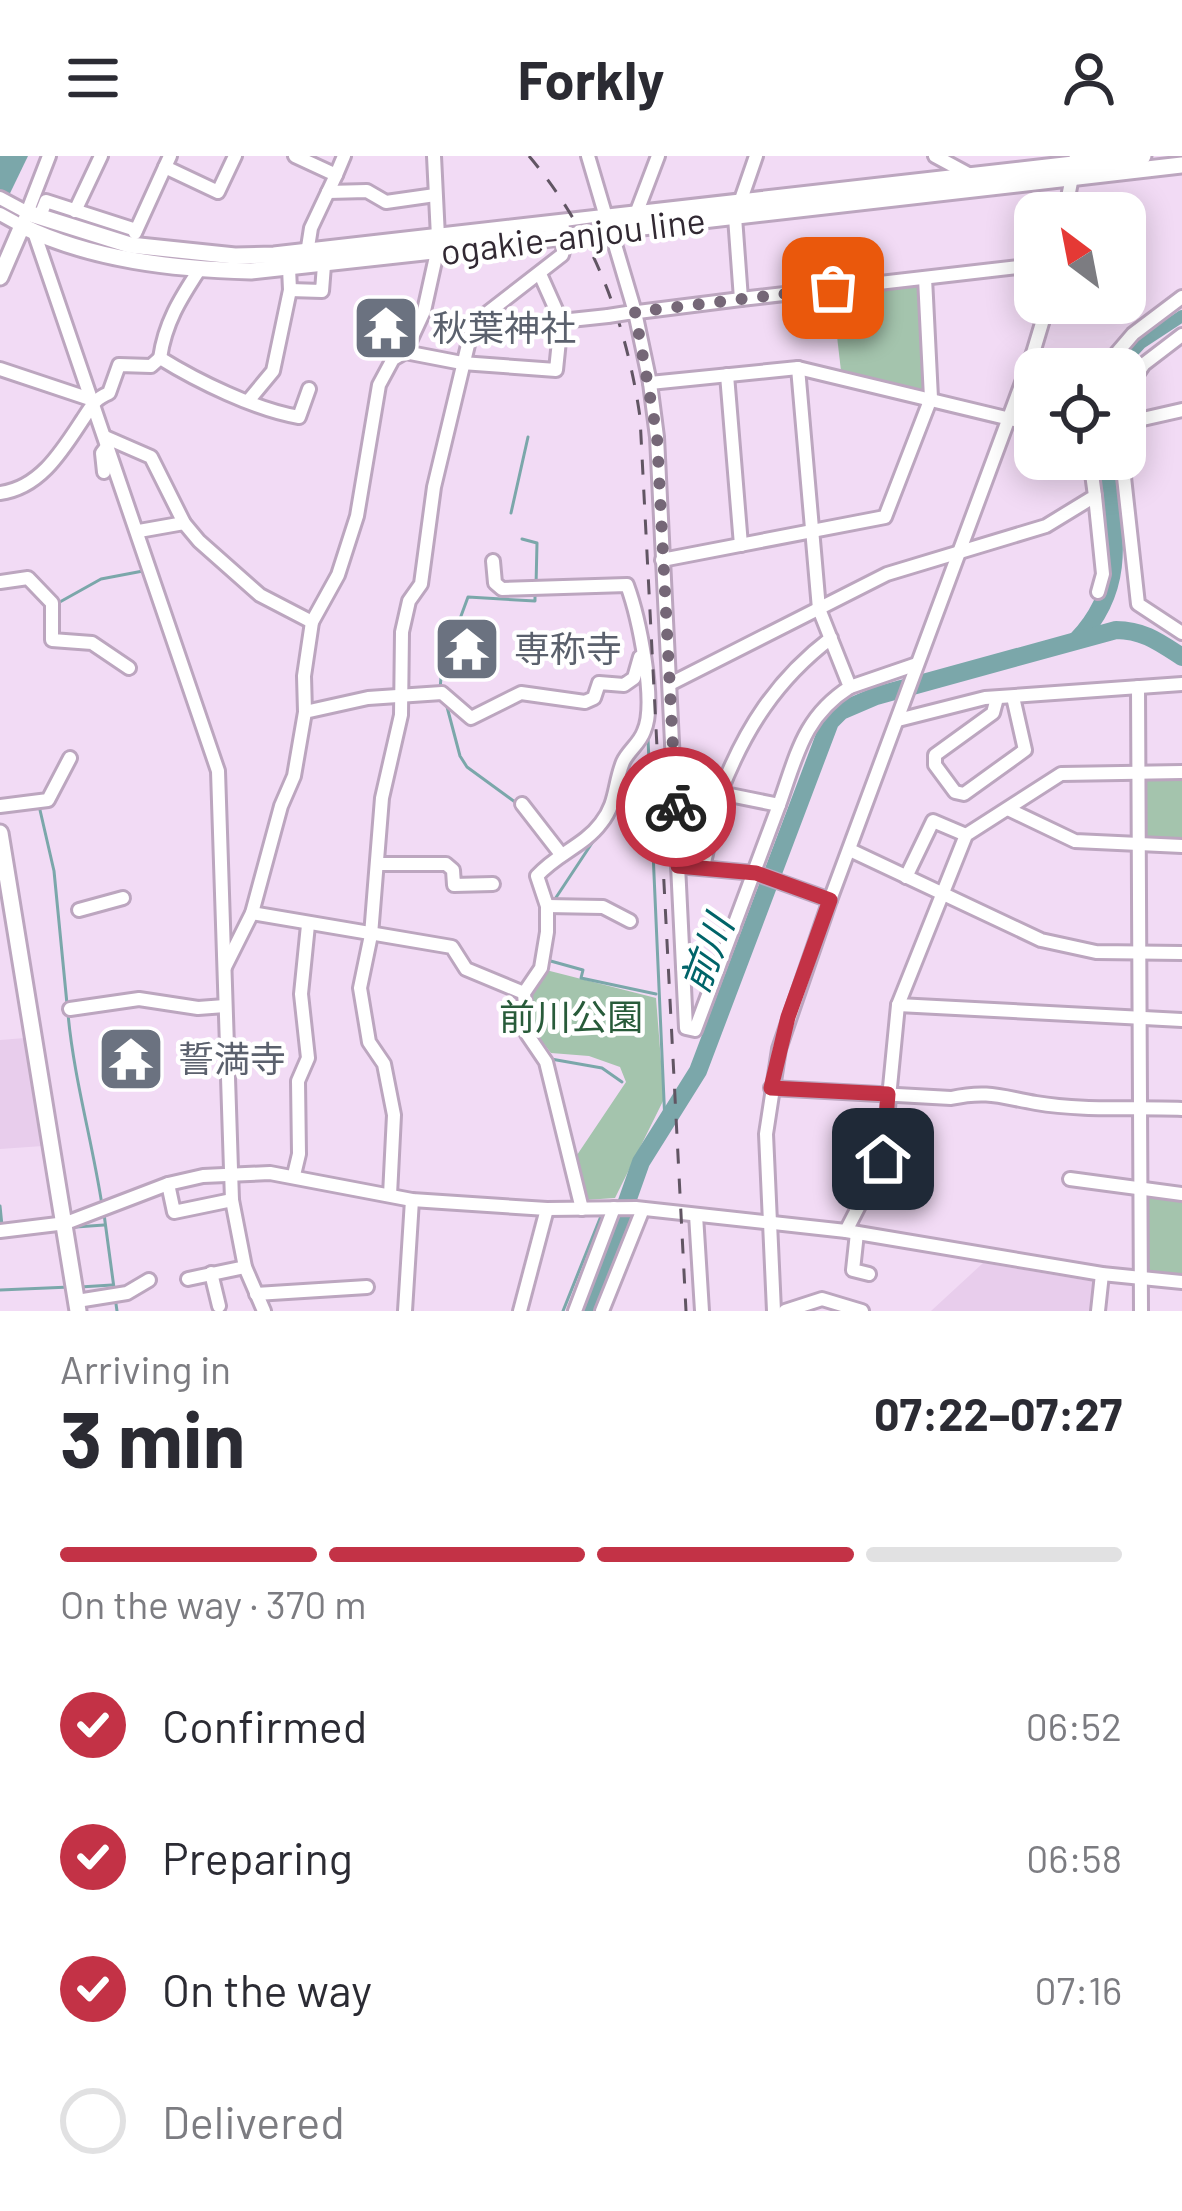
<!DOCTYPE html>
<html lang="en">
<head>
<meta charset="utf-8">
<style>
	body { margin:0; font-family:Barlow,"Noto Sans JP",sans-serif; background:#f2f2f3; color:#2b2b33; height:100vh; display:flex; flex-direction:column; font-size:45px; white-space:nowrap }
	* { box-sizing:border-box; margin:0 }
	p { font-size:39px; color:#7c7c81 }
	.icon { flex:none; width:66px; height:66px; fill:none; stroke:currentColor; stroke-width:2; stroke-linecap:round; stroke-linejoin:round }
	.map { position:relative; height:1155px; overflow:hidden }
	.drawer { display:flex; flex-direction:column; background:#fff; flex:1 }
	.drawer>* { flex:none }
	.needle { width:78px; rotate:328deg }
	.tools { position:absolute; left:1014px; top:36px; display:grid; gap:24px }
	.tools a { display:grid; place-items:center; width:132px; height:132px; border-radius:24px; background:#fff; box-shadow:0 6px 30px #0003; font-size:60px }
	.pin { position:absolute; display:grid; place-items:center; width:102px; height:102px; color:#fff; margin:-51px; border-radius:24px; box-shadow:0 6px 18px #0006 }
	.courier { position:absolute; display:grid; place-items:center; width:120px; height:120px; margin:-60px; border:9px solid #c33246; border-radius:50%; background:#fff; color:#222; box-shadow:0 3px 15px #0007 }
	.summary em { font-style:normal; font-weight:700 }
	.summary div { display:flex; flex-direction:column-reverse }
	.summary { display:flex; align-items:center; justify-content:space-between; height:204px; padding:0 60px }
	h1 { font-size:78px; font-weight:700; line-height:90px }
	.bar { display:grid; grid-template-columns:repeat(4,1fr); gap:18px 12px; align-content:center; height:144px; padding:0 60px }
	.bar i { height:15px; border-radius:9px; background:#e1e1e2 }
	.bar .selected { background:#c33246 }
	.bar p { grid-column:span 4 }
	ol { padding:0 60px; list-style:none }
	li { display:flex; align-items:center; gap:36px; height:132px }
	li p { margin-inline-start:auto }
	li .icon { padding:12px; border-radius:50%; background:#c33246; color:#fff; stroke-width:4 }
	li:last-child { color:#7c7c81 }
	li i { width:66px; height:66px; border:6px solid #e1e1e2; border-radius:50% }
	header { display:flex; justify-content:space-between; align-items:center; height:156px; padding:0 60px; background:#fff; font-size:54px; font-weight:700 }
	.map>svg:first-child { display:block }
</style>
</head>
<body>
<header><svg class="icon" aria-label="menu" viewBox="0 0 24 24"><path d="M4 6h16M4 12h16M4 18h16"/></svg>Forkly<svg class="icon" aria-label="person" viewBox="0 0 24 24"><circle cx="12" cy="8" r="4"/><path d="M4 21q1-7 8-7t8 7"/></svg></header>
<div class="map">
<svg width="1182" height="1155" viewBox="0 0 1182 1155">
	<rect width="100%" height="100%" fill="#f2dbf5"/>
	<g fill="#e8cdec">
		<polygon points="25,882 43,990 0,993 0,884"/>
		<polygon points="983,1107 1095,1126 1093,1155 931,1155"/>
	</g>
	<g fill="#a4c4ad">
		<polygon points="916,128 920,131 925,230 920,235 841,215 832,137"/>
		<polygon points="1151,619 1182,620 1182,685 1150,683 1145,679 1145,625"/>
		<polygon points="546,814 656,842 664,943 615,1042 585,1044 575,1002 626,926 620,911 589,900 551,897 533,874 529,837"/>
		<polygon points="1150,1038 1182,1043 1182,1121 1149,1119 1146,1113 1145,1041"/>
	</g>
	<polygon fill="#7ba7aa" points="0,0 28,0 0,58"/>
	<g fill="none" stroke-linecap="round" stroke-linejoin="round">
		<g stroke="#7ba7aa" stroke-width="3">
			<polyline points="511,357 528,281"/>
			<polyline points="522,383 537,387 536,430"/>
			<polyline points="58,447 101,423 143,415"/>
			<polyline points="440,534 444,482 454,479 468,441 535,445 535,440"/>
			<polyline points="446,547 460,600 467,611 519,649"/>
			<polyline points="648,583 665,967"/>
			<polyline points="40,654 54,715 67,848"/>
			<polyline points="555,743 596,681"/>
			<polyline points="547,804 583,814 581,822 656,838"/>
			<path d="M68,858C74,923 92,984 102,1049"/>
			<polyline points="551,903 602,912 622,926"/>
			<polyline points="0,1050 2,1070"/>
			<polyline points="104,1058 114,1132"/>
			<polyline points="76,1071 104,1069"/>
			<polyline points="80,1131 112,1129"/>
			<polyline points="0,1134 70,1131"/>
			<polyline points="115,1141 117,1155"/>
			<polyline points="563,1155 601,1060"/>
		</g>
		<polyline stroke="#7ba7aa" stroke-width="12" points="1117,213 1141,187 1182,160"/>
		<g stroke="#7ba7aa" stroke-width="18">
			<path d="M1077,484C1130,428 1113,374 1104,303"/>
			<path d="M588,1155L641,1006L698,915L830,566L841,555L876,540L1116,474C1143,474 1159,486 1182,501"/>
		</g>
		<g stroke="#bca6bf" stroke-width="18">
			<g id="minor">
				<polyline points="295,0 336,19 311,72 306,104"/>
				<polyline points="434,0 438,81"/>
				<polyline points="588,0 606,61"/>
				<polyline points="756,0 735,61 741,143 1035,109"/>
				<polyline points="935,0 972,20"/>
				<polyline points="165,11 218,36 235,0"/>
				<polyline points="336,19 344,0"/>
				<polyline points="328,36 367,35 386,46 435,39"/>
				<polyline points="0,42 28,57"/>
				<polyline points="75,55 101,0"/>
				<polyline points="1065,57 1076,0"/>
				<polyline points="0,58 22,70 49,0"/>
				<polyline points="636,58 658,0"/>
				<polyline points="40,60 46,45 136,74"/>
				<polyline points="611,75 635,156 650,227 798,212 1035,269"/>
				<polyline points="34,76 218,615 232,1044 245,1111 264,1155"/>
				<polyline points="135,77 170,0"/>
				<polyline points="540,118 561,165 608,160"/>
				<polyline points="290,134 322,135 324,109"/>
				<polyline points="630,157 741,143"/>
				<polyline points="405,196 462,207 556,214 561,165"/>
				<path d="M160,202C165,167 180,143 199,114"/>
				<path d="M798,212L819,453L850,531C803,561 797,599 779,649L720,637C745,573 776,524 831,482"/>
				<polyline points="0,213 93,244"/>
				<polyline points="1103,213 1133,178 1182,141"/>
				<polyline points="727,219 741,389"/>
				<polyline points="650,227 657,281 686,872 695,874 779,649"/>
				<polyline points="1125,236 1144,208 1182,179"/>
				<polyline points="249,244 273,215 290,134 289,112"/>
				<polyline points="1125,267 1182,254"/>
				<polyline points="105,281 151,301 184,367 199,385 260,439 312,466"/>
				<polyline points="1122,303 1138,448 1182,477"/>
				<polyline points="104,316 102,297 108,289"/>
				<path d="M0,337C40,332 62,295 83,263C92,250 93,244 109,237L119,209L151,210L160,202C197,225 256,254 299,261L309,233"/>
				<polyline points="1095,340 1103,418 1098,436"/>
				<polyline points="139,375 184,367"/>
				<polyline points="662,404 885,361 931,242 925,122"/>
				<path d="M493,405L495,427L502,433L627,429C638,459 657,546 644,575C640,587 628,595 623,606C614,628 617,647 601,667C584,690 556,698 537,720L547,750V776L541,812L524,837L527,878L546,906L582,1053"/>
				<polyline points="0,426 28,422 52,447 52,484 92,487 129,512"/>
				<polyline points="670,528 887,418 1046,370 1095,340 1090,303"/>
				<polyline points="850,531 917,508"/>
				<polyline points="1138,531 1141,1155"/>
				<polyline points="997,542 993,557 935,599 935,609 955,636 964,638 1025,594 1013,541"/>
				<polyline points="305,556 304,520 312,466 338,419 357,360 379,229 393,203 405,196 424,155 437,96"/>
				<polyline points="898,564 985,542 1182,528"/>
				<polyline points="522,648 560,697"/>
				<polyline points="0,650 48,644 70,602"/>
				<polyline points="1008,653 1075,685 1182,690"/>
				<polyline points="850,694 1041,784 1096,796 1182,797"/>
				<polyline points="379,708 446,708 453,714 454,729 493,728"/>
				<polyline points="678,710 755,717 830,744"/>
				<polyline points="703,711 720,637"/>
				<polyline points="906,721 933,665 966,679"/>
				<polyline points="547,750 603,751 630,765"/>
				<polyline points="79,754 123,742"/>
				<polyline points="252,757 452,791 466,813 524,837"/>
				<polyline points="225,811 252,757 281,650 294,620 305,556 368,542 442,537 471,562 521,537 585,546 594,542 599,527 624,529 634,522 640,501"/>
				<polyline points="898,849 1182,864"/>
				<polyline points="70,853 139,843 198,852 225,850"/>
				<path d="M771,932L951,942C988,934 1001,941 1036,947C1083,955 1135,951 1182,953"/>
				<polyline points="294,1019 299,998 298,925 308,902 301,838 308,769"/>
				<polyline points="1070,1023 1182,1038"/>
				<polyline points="168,1028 174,1056 232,1044"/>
				<polyline points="390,1039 394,959 384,908 369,886 360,832 371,779 382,642 401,559 402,476 409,445 421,428 434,331 473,168 562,99 567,80"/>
				<polyline points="696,1059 702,1155"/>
				<polyline points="0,1075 66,1067 168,1028 203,1020 270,1017 412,1044 547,1053 636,1052 846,1075 1102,1118 1182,1126"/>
				<polyline points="846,1075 883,1003 898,849 966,679 1061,618 1182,616"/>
				<polyline points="857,1077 853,1114 869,1118"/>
				<polyline points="211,1117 219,1150"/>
				<polyline points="188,1123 245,1111"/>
				<polyline points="256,1138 367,1131"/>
				<polyline points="77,1145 127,1137 149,1124"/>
				<polyline points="405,1155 412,1044"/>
				<polyline points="520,1155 547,1053"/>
				<polyline points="575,1155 614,1052"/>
				<polyline points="602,1155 643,1053"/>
				<polyline points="774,1155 766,978 779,893 830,744 1033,197 1048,147"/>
				<polyline points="785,1155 822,1143 862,1155"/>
				<polyline points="1098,1155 1102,1118"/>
			</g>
		</g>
		<g stroke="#bca6bf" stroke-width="21">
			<g id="major">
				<polyline points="28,57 130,89 235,100 274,99 1143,0"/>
				<polyline points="599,76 1182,9"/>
				<path d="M0,121L22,70C92,104 174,113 251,115L570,80"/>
				<polyline points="0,677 78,1155"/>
			</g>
		</g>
		<use href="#minor" stroke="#fff" stroke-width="12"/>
		<use href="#major" stroke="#fff" stroke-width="15"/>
		<path stroke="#615563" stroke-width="3" stroke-dasharray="15 15" stroke-linecap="butt" d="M529,0C592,75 626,164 640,261L686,1155"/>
		<g stroke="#bca6bf" stroke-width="18" stroke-linecap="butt">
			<polyline id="minor-bridge" points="608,160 627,157"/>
		</g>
		<g stroke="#bca6bf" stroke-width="21" stroke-linecap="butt">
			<polyline id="major-bridge" points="570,80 599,76"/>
		</g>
		<use href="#minor-bridge" stroke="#fff" stroke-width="12"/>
		<use href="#major-bridge" stroke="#fff" stroke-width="15"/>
	</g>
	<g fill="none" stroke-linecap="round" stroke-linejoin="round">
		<polyline stroke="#756777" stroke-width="12" stroke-dasharray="0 21.6" points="676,651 657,280 635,156 833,132"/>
		<polyline stroke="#c33246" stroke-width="15" points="676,651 678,710 756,717 830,744 788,861 771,932 888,938 883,1003"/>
	</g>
	<defs>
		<g id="temple-square" transform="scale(3.45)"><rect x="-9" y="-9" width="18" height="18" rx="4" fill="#6b7280" stroke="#fff"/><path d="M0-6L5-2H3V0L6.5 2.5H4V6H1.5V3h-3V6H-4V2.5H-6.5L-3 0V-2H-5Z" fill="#fff"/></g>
	</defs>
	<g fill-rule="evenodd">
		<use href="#temple-square" x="386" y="172"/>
		<use href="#temple-square" x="467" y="493"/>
		<use href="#temple-square" x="131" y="903"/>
	</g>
	<g text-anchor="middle" stroke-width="9" stroke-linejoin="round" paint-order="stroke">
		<g font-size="36" fill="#322933" stroke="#fff">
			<text transform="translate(573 80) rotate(-7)" y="13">ogakie-anjou line</text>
		</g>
		<g font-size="36" fill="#5b616d" stroke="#fff" text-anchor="start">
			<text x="432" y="185">秋葉神社</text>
			<text x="514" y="506">専称寺</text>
			<text x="178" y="916">誓満寺</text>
		</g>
		<g font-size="36" fill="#285b3a" stroke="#fff">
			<text x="571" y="874">前川公園</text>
		</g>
		<g font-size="39" font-style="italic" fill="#006469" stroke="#fff">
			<text transform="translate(707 798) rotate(-69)" y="14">前川</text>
		</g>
	</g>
</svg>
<div class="tools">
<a><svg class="needle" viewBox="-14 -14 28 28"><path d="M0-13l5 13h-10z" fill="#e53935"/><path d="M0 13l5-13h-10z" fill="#7c7c81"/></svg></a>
<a><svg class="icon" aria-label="locate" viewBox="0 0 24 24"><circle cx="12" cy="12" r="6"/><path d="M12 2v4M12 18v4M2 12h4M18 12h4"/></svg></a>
</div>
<div class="pin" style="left:833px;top:132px;background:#ea580c"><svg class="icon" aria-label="bag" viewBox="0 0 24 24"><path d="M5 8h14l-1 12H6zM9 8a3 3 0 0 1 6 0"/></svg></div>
<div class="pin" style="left:883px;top:1003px;background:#1f2937"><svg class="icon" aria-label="home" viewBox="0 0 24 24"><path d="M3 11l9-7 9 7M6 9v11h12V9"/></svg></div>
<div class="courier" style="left:676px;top:651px"><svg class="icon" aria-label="bike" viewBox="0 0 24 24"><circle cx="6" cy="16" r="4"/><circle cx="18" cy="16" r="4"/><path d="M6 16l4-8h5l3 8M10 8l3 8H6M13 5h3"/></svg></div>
</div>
<section class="drawer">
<div class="summary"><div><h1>3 min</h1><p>Arriving in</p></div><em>07:22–07:27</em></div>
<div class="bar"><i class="selected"></i><i class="selected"></i><i class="selected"></i><i></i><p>On the way · 370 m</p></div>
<ol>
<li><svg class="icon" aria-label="check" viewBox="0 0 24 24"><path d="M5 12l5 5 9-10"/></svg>Confirmed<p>06:52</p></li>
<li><svg class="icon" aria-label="check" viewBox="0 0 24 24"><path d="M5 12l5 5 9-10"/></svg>Preparing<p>06:58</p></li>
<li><svg class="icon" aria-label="check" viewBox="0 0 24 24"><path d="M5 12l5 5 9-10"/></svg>On the way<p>07:16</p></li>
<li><i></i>Delivered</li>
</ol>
</section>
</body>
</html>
